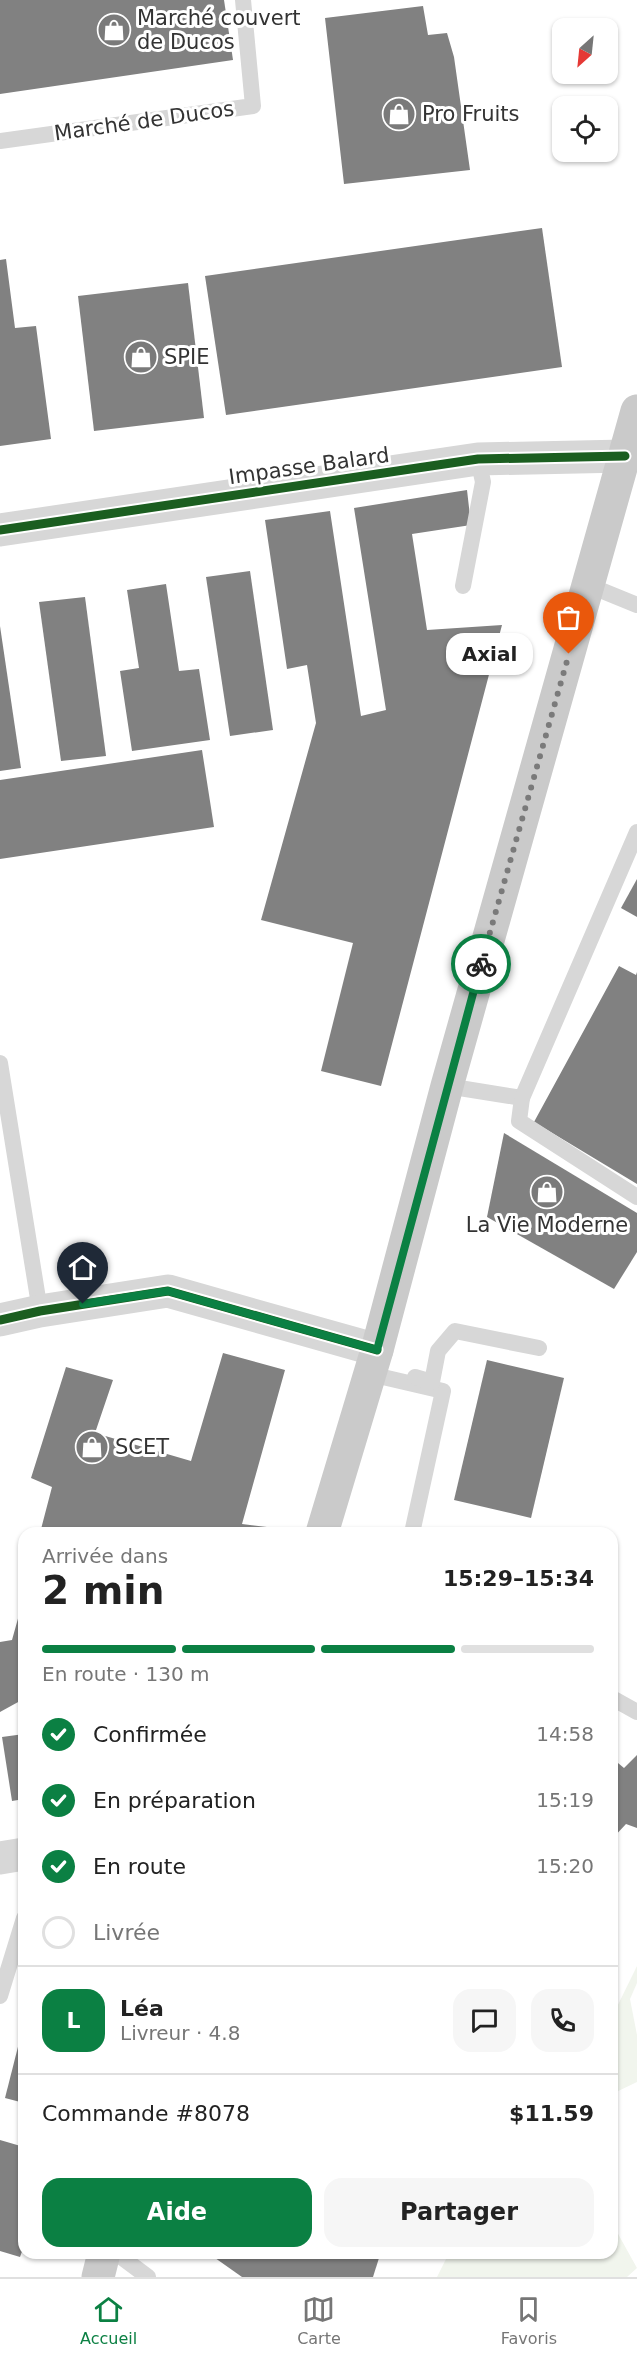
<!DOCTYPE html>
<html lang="fr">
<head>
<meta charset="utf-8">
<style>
	body { margin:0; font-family:"DejaVu Sans",sans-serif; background:#f6f6f6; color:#222; height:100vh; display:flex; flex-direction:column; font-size:22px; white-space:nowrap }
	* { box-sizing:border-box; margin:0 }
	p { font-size:20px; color:#767676 }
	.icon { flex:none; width:33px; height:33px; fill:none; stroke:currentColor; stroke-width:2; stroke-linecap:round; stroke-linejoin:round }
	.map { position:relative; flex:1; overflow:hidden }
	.panel { position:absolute; left:18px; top:1527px; width:600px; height:732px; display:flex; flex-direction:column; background:#fff; border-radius:18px; box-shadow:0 2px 4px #0004 }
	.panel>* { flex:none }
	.needle { width:39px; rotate:207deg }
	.buttons { position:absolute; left:552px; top:18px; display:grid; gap:12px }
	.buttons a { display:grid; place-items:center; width:66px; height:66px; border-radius:12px; background:#fff; box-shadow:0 2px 4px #0004; font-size:30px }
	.pin { position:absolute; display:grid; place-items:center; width:51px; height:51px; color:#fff; margin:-62px -26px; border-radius:50% 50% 50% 0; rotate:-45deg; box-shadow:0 0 6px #0007 }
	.pin .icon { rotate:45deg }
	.courier { position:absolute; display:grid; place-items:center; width:60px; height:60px; margin:-30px; border:4px solid #0b8043; border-radius:50%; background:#fff; color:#222; box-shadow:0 2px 8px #0007 }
	.bubble { position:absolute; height:42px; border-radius:18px; background:#fff; box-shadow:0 2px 4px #0004; font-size:20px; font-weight:600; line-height:42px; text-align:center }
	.headline em { font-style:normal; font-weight:600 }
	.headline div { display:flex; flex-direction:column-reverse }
	.headline { display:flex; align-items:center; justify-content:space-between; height:102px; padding:0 24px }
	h1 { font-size:39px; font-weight:600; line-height:45px }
	.bar { display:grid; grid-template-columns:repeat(4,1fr); gap:9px 6px; align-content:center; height:72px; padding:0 24px }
	.bar i { height:8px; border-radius:4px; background:#e0e0e0 }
	.bar .active { background:#0b8043 }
	.bar p { grid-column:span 4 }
	.line { display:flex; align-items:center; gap:15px; padding:0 24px; border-top:2px solid #e0e0e0 }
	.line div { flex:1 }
	.round { display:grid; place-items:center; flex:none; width:63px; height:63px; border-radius:18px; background:#f6f6f6 }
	ol { padding:0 24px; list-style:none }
	li { display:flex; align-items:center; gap:18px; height:66px }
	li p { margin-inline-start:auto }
	li .icon { padding:6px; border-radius:50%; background:#0b8043; color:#fff; stroke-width:4 }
	li:last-child { color:#767676 }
	li i { width:33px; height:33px; border:3px solid #e0e0e0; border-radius:50% }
	.cta { display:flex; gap:12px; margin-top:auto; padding:12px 24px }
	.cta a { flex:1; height:69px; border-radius:18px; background:#0b8043; color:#fff; font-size:24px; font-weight:600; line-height:69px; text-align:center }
	.cta a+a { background:#f6f6f6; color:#222 }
	.tabs { display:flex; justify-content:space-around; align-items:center; height:84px; border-top:2px solid #e0e0e0; background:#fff; font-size:16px; color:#767676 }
	.tabs a { display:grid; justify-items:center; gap:3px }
	.tabs .active { color:#0b8043 }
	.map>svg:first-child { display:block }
</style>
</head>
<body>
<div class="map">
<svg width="637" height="2277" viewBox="0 0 637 2277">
	<rect width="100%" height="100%" fill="#fff"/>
	<g fill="#f1f5ed">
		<polygon points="637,1966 637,1983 630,1999 637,2035 637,2082 612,2094 612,2017"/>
		<polygon points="612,2223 637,2268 627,2277 437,2277 449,2253 612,2253"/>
	</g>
	<g fill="#818181">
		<polygon points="0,0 224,0 233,60 0,94"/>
		<polygon points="423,6 428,35 447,33 454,57 470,170 344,184 325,18"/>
		<polygon points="542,228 562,367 226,415 205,276"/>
		<polygon points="6,259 15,328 36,326 51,439 0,446 0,260"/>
		<polygon points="188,283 204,418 94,431 78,296"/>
		<polygon points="467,490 471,525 412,534 427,630 502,625 381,1086 321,1071 353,943 261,920 316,723 307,665 287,669 265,520 330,511 361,716 386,710 354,508"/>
		<polygon points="250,571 273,730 230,736 206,577"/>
		<polygon points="166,584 179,671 199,669 210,740 132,751 120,671 139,668 127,590"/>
		<polygon points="85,597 106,756 61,761 39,602"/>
		<polygon points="0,626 21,768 0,771"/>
		<polygon points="202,750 214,827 0,859 0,780"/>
		<polygon points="637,879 637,917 621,908"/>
		<polygon points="619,966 636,975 637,972 637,1184 534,1122"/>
		<polygon points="504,1133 637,1213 637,1252 614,1289 487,1217"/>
		<polygon points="223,1353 285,1370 242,1524 267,1527 265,1533 40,1533 52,1487 31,1478 66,1367 113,1380 95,1433 191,1461"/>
		<polygon points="487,1360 564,1378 531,1518 454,1500"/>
		<polygon points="24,1597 24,1689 20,1701 0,1712 0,1642 12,1640"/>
		<polygon points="24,1734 24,1799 12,1801 2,1737"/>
		<polygon points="637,1755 637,1828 626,1824 612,1839 612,1758 624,1768"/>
		<polygon points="22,2031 24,2031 24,2103 5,2098"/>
		<polygon points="0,2140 24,2147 24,2246 20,2257 0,2251"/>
		<polygon points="208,2253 372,2253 379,2258 373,2277 242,2277"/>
	</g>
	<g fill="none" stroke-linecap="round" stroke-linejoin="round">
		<g stroke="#d7d7d7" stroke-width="16">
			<polyline points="0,141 253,106 243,0"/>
			<polyline points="588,585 637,605"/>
			<polyline points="463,586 483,482 478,459"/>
			<polyline points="0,1063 40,1311"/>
			<polyline points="447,1086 522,1098 519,1121 637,1197"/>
			<polyline points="522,1098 637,832"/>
			<polyline points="370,1374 443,1391 412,1533"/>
			<polyline points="415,1377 432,1382 438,1351 455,1331 539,1348"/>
			<polyline points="612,1698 637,1712"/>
			<polyline points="0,1996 24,1918"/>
			<polyline points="116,2253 148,2277"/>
		</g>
		<g stroke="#d7d7d7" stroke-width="33">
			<polyline points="0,530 478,459 625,456"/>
			<polyline points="0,1320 40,1311 168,1291 377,1350"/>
			<polyline points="0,1858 24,1854"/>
		</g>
		<g stroke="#cacaca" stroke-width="33">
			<polyline points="322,1533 377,1350 447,1086 637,411"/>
			<polyline points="98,2277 104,2253"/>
		</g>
		<g stroke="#fff" stroke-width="13">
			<g id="cycleway">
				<polyline points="0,530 478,459 625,456"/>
				<polyline points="0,1320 40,1311 168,1291 377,1350"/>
			</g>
		</g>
		<use href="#cycleway" stroke="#1b5e20" stroke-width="9"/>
	</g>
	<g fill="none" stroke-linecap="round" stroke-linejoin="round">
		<polyline stroke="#7a7a7a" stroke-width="6" stroke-dasharray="0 10.8" points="481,964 569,654"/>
		<polyline stroke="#0b8043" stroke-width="8" points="83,1304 168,1291 377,1350 481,964"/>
	</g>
	<defs>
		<g id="shop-disc" transform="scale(1.725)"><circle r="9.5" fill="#7a7a7a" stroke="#fff"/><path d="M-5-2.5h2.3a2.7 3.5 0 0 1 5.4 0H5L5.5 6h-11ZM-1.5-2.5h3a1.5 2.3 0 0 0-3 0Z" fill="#fff"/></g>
	</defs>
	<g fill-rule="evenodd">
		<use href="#shop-disc" x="114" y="30"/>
		<use href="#shop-disc" x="399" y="114"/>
		<use href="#shop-disc" x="141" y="357"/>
		<use href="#shop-disc" x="547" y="1192"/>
		<use href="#shop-disc" x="92" y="1447"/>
	</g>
	<g text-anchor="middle" stroke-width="6" stroke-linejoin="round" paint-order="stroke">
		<g font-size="21" fill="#333" stroke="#fff" text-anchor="start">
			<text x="137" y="25">Marché couvert<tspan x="137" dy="24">de Ducos</tspan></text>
			<text x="422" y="121">Pro Fruits</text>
			<text x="164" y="364">SPIE</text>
			<text x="547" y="1232" text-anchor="middle">La Vie Moderne</text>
			<text x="115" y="1454">SCET</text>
		</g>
		<g font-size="21" fill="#333" stroke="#fff">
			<text transform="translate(144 121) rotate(-8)" y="7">Marché de Ducos</text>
			<text transform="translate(309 466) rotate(-8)" y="7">Impasse Balard</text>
		</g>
	</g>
</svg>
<div class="buttons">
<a><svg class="needle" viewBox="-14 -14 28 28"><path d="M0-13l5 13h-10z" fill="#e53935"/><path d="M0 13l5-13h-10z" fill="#767676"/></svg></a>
<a><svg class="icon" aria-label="locate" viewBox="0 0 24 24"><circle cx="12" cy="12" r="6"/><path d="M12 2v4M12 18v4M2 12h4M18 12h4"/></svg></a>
</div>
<div class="pin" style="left:569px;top:654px;background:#ea580c"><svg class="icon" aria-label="bag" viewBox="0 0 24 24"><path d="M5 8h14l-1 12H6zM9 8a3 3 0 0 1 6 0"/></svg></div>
<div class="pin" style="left:83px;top:1304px;background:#1f2937"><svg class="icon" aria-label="home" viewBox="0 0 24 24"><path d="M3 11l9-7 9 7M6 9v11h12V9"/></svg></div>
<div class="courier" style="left:481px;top:964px"><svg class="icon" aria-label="bike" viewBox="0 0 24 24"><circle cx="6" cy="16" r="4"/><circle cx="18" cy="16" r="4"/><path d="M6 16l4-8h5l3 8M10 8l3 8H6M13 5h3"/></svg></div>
<div class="bubble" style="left:446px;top:633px;width:87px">Axial</div>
<section class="panel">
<div class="headline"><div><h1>2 min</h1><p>Arrivée dans</p></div><em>15:29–15:34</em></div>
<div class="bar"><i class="active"></i><i class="active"></i><i class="active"></i><i></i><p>En route · 130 m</p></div>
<ol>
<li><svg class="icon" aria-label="check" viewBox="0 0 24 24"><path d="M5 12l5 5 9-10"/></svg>Confirmée<p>14:58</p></li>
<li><svg class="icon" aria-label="check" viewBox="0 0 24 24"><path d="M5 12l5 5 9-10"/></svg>En préparation<p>15:19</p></li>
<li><svg class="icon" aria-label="check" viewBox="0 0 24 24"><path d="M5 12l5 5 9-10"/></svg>En route<p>15:20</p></li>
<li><i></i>Livrée</li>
</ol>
<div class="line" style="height:108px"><b class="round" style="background:#0b8043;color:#fff">L</b><div><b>Léa</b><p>Livreur · 4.8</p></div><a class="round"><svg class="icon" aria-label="chat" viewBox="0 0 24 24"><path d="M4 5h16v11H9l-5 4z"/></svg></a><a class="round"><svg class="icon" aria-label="phone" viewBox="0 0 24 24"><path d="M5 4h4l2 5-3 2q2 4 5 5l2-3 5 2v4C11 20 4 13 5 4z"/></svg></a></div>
<div class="line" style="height:78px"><div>Commande #8078</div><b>$11.59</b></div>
<div class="cta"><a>Aide</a><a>Partager</a></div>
</section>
</div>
<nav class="tabs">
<a class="active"><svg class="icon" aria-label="home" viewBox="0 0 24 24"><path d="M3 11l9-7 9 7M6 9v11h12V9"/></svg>Accueil</a>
<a><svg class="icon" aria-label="map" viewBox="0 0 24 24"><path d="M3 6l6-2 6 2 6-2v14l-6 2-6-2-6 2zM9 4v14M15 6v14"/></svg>Carte</a>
<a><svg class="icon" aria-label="saved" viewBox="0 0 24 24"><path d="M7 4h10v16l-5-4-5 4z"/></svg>Favoris</a>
</nav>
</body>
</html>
